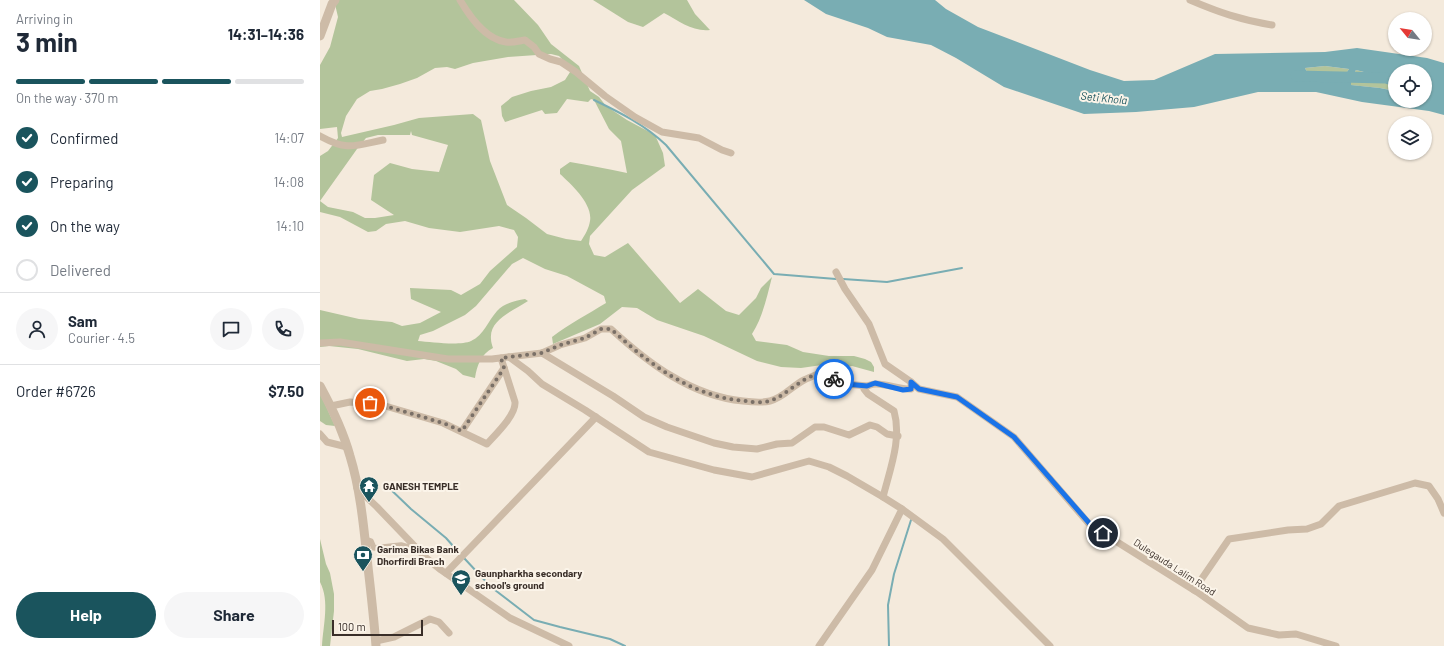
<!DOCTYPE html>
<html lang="en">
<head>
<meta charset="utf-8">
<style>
	body { margin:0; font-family:Barlow,sans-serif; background:#f6f6f7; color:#1f2937; height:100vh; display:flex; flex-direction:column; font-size:15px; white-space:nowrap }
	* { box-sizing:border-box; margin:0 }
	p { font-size:13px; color:#747a83 }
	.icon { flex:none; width:22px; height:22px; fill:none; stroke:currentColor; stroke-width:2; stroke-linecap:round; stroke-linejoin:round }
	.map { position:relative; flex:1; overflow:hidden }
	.sheet { display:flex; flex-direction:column; background:#fff; width:320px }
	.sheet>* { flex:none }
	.needle { width:26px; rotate:300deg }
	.controls { position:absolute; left:1068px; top:12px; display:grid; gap:8px }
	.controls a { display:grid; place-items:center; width:44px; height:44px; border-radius:50%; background:#fff; box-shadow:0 1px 3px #0004; font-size:20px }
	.scale { position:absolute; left:12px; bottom:10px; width:91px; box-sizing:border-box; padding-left:4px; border:2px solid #392e28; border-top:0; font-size:11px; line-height:14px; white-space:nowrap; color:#392e28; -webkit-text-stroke:3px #fbf4e9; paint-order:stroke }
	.pin { position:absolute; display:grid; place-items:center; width:34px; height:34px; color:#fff; margin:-17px; border:2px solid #fff; border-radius:50%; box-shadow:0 1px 4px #0007 }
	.courier { position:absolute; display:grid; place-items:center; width:40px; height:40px; margin:-20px; border:3px solid #1a73e8; border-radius:50%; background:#fff; color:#222; box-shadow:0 1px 5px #0007 }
	.head em { font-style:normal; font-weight:700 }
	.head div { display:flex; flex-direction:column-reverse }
	.head { display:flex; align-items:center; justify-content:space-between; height:68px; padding:0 16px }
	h1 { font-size:26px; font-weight:700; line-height:30px }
	.bar { display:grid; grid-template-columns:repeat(4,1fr); gap:6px 4px; align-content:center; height:48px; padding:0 16px }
	.bar i { height:5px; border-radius:3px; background:#e0e1e3 }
	.bar .current { background:#1a545d }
	.bar p { grid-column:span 4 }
	.line { display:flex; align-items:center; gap:10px; padding:0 16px; border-top:1px solid #e0e1e3 }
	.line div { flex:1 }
	.round { display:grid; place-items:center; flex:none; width:42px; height:42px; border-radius:21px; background:#f6f6f7 }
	ol { padding:0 16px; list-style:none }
	li { display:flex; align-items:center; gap:12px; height:44px }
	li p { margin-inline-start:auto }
	li .icon { padding:4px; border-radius:50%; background:#1a545d; color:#fff; stroke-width:4 }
	li:last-child { color:#747a83 }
	li i { width:22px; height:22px; border:2px solid #e0e1e3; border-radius:50% }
	.button { display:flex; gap:8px; margin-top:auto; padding:8px 16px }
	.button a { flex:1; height:46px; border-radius:24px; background:#1a545d; color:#fff; font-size:16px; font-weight:700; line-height:46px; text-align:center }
	.button a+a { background:#f6f6f7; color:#1f2937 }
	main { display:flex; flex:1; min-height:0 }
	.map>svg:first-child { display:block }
</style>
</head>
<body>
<main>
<section class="sheet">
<div class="head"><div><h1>3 min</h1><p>Arriving in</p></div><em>14:31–14:36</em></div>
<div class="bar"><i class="current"></i><i class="current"></i><i class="current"></i><i></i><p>On the way · 370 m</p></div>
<ol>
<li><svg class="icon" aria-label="check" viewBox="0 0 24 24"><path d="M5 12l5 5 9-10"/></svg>Confirmed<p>14:07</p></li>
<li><svg class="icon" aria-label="check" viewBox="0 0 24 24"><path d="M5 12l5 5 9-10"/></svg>Preparing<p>14:08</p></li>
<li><svg class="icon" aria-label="check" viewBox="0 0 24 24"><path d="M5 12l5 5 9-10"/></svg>On the way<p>14:10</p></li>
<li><i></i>Delivered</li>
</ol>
<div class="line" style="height:72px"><a class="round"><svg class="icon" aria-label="person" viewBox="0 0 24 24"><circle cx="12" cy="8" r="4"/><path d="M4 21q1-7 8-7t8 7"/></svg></a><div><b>Sam</b><p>Courier · 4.5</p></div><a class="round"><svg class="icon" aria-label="chat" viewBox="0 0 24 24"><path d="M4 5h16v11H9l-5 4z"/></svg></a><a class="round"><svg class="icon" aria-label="phone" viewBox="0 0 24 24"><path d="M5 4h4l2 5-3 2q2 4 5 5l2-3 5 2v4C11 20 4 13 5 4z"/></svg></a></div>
<div class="line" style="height:52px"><div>Order #6726</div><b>$7.50</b></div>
<div class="button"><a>Help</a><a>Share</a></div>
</section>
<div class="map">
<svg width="1124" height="646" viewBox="0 0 1124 646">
	<rect width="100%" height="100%" fill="#f4eadc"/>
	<g fill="#b3c49b" fill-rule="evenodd">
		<path d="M14,0H194L218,25L231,44L259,66L270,91L279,97L286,106L307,120L335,135L343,153L345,166L312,190L270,236L269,244L274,255L285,257L308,243L360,303L378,289L406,311L419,315L436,298L441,288L452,277C447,296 443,317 432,334L436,341L467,345L483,352L509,356H534L545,359L551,362L554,367V372L532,366L517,369L502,365L481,368L461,367L437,361L384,336L337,320L317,308L302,307L280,324L233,344L232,337C249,324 268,314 286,303L284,296L247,276L225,269L203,258L192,264L156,306L145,315L113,331L100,335L98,341C111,342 140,346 151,341C164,335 168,321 177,311C184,303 195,301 205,299L208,301C195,310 169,319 171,339C171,342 172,345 173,348C161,354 157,365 155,378L143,375L136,369L116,361L104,359L87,361L38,349L9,346L0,347V310L39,319L72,322L82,326L100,323L121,312L91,299L90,288L131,290L141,295L160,284L170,271L197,247L198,237L194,230L179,226L140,232L109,228L85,221L66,224L56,231L48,232L20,217L0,212V201L8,207L33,212L45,218H55L74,215L51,200L54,175L70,163L92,169L119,172L128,145L92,135L91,131L90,135H58L46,138L37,149L0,201V156L8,151L18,138L17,127L0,129V65L10,47L18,17ZM231,54L239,56L252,69L245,80L231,87L211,91L192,97L181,106L182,116L185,122L222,110L225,114L237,113L247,99L268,102L271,99L274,100L289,129L301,141L307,173C288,169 269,165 250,162L240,169V174C251,184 273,204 270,221C269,228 265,235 261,241L246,239L227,234L206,218L187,205L170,161L161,120L153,114L99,118L74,125L22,137L21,133L26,116L37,99L50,91L62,89L80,84L97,78L115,68L127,67L135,69L153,63L188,57Z"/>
		<path d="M273,0H367L375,14L390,30C373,32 359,21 344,13L323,27L308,22Z"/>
		<polygon points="1005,66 1029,69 1022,79 1008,81 989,76 985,68"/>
		<polygon points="1036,70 1075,80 1075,91 1060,88 1030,85 1031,79"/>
		<polygon points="0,393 15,426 6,425 0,421"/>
		<path d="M0,539L6,564L10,573L14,594V611L10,646H2C3,626 10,601 0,582Z"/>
	</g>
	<path fill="#79adb3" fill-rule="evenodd" d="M484,0H615L626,9L658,27L770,70L804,81L834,80L895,54L1005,52L1037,48L1107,58L1124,63V115L1109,111L1042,102L996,92H938L874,107L816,112L764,114L684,87L636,58L611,45L567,37L548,28L506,14ZM1005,66L1029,69L1022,79L1008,81L989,76L985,68ZM1036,70L1075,80V71H1105V101H1075V91L1060,88L1031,85V79Z"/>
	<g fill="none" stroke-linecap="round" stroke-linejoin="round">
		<g stroke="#79adb3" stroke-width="2">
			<path d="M274,100C301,113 325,125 346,145L454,274L516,279"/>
			<polyline points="523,279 567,282 642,268"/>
			<polyline points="65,484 91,509 126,538 141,555"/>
			<polyline points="144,558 171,587 214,620 240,627 290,639 305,646"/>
			<polyline points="569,646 568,605 574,574 591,520"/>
		</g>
		<polyline stroke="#79adb3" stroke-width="11" points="976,76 1066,78 1075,81"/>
		<polyline stroke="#cdbba7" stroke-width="5.5" points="45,539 51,541 54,548 81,545 88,547"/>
		<g stroke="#cdbba7" stroke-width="7">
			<path d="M140,0C150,17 165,39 186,42C192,43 199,41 205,40L214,47L219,54L230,59L241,62L256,72L285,96L315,117L342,132L379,138L402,150L411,153"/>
			<path d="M870,0C898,12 921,20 952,25"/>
			<path d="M0,136C27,151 34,146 63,140"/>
			<path d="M0,343L20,342L128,359H172L222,353L240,345L265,338L281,329H291C328,363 371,396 423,401C431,402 442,403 450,401C463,398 472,386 484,380C488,378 493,376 498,374L526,384L547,386"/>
			<polyline points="222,353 293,396 324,417 347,427 394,443 413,447 437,449 457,444 472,443 495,427 504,427 529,435 550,425 557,427 567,434 578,436"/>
			<polyline points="189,357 208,371 222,384 265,410 329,452 394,470 432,477 489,461 509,467 527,476 563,497"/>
			<polyline points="591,382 599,389 637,397 694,437 770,525 877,592 928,628 959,635 976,634 1016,646"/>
			<path d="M11,406L30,402L62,405L123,423L167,444C176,434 196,415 195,402L181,358"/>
			<polyline points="142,431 184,368"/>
			<polyline points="0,434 7,442 27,447"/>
			<polyline points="37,488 57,507 105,557 121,570 190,618 249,646"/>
			<polyline points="582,509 623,539 730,646"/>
			<polyline points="126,573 276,417"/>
			<polyline points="874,590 909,539 968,530 987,529 1001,524 1019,506 1095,483 1109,486 1118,499 1124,513"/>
			<polyline points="56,641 74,637 110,619 119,622 129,633"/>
			<path d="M499,646L552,570L582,509L563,497C570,469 582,439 574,411L548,394L544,389C553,377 577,390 591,389V382L565,364L549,324L525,289L516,272"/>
		</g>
		<g stroke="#cdbba7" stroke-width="9">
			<polyline points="0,36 12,4 15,0"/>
			<path d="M0,386C12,408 23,431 30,456C41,492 44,530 48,567C51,593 54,620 56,646"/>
		</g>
	</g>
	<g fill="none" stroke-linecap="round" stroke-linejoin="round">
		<path stroke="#7a7067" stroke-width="4" stroke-dasharray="0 7.2" d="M50,403L62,405L123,423L142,431L184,368L181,358L222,353L240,345L265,338L281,329H291C329,364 372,397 425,401C432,402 441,403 449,401C464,398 486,373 499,375C504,375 509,377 514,379"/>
		<polyline stroke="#1a73e8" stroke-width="5" points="514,379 526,384 547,386 555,383 583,390 591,389 591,382 599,389 637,397 694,437 770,524 783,533"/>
	</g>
	<defs>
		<g id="temple-pin" transform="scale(1)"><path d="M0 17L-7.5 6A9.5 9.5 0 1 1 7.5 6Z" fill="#1a545d" stroke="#fbf4e9"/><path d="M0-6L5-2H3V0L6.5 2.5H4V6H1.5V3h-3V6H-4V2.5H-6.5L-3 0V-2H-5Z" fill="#fff"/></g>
		<g id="bank-pin" transform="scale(1)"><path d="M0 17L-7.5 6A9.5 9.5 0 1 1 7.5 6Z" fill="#1a545d" stroke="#fbf4e9"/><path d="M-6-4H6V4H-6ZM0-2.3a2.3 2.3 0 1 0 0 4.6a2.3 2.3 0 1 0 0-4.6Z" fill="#fff"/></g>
		<g id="school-pin" transform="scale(1)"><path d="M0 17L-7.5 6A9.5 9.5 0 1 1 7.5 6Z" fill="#1a545d" stroke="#fbf4e9"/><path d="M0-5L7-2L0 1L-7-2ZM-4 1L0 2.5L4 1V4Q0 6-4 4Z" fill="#fff"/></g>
	</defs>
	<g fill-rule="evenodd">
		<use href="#temple-pin" x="49" y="486"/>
		<use href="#bank-pin" x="43" y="555"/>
		<use href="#school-pin" x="141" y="579"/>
	</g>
	<g text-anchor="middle" stroke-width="4" stroke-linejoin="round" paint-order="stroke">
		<g font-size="10" font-weight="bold" fill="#392e28" stroke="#fbf4e9" text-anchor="start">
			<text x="63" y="490">GANESH TEMPLE</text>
			<text x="57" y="553">Garima Bikas Bank<tspan x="57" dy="12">Dhorfirdi Brach</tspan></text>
			<text x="155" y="577">Gaunpharkha secondary<tspan x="155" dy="12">school's ground</tspan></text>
		</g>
		<g font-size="10" fill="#392e28" stroke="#fbf4e9">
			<text transform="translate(855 567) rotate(33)" y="4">Dulegauda Lalim Road</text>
		</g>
		<g font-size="11" font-style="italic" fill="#1a545d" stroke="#fbf4e9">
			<text transform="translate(784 98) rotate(6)" y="4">Seti Khola</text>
		</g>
	</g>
</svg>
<div class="controls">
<a><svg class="needle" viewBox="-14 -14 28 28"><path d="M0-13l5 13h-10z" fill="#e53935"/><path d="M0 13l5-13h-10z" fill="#747a83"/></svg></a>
<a><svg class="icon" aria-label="locate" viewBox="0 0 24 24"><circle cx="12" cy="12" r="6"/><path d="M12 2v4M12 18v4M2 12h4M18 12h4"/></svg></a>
<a><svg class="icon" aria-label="layers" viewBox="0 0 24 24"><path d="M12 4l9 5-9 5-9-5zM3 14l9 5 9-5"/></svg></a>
</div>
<div class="scale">100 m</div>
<div class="pin" style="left:50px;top:403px;background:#ea580c"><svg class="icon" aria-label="bag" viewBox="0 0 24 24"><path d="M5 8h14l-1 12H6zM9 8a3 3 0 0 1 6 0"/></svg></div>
<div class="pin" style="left:783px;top:533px;background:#1f2937"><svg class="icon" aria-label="home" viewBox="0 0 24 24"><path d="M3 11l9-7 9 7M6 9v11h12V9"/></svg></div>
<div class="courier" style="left:514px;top:379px"><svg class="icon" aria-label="bike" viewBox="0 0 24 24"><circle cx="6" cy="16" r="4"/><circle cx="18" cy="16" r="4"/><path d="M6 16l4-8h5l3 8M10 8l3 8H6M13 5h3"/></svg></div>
</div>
</main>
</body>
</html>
